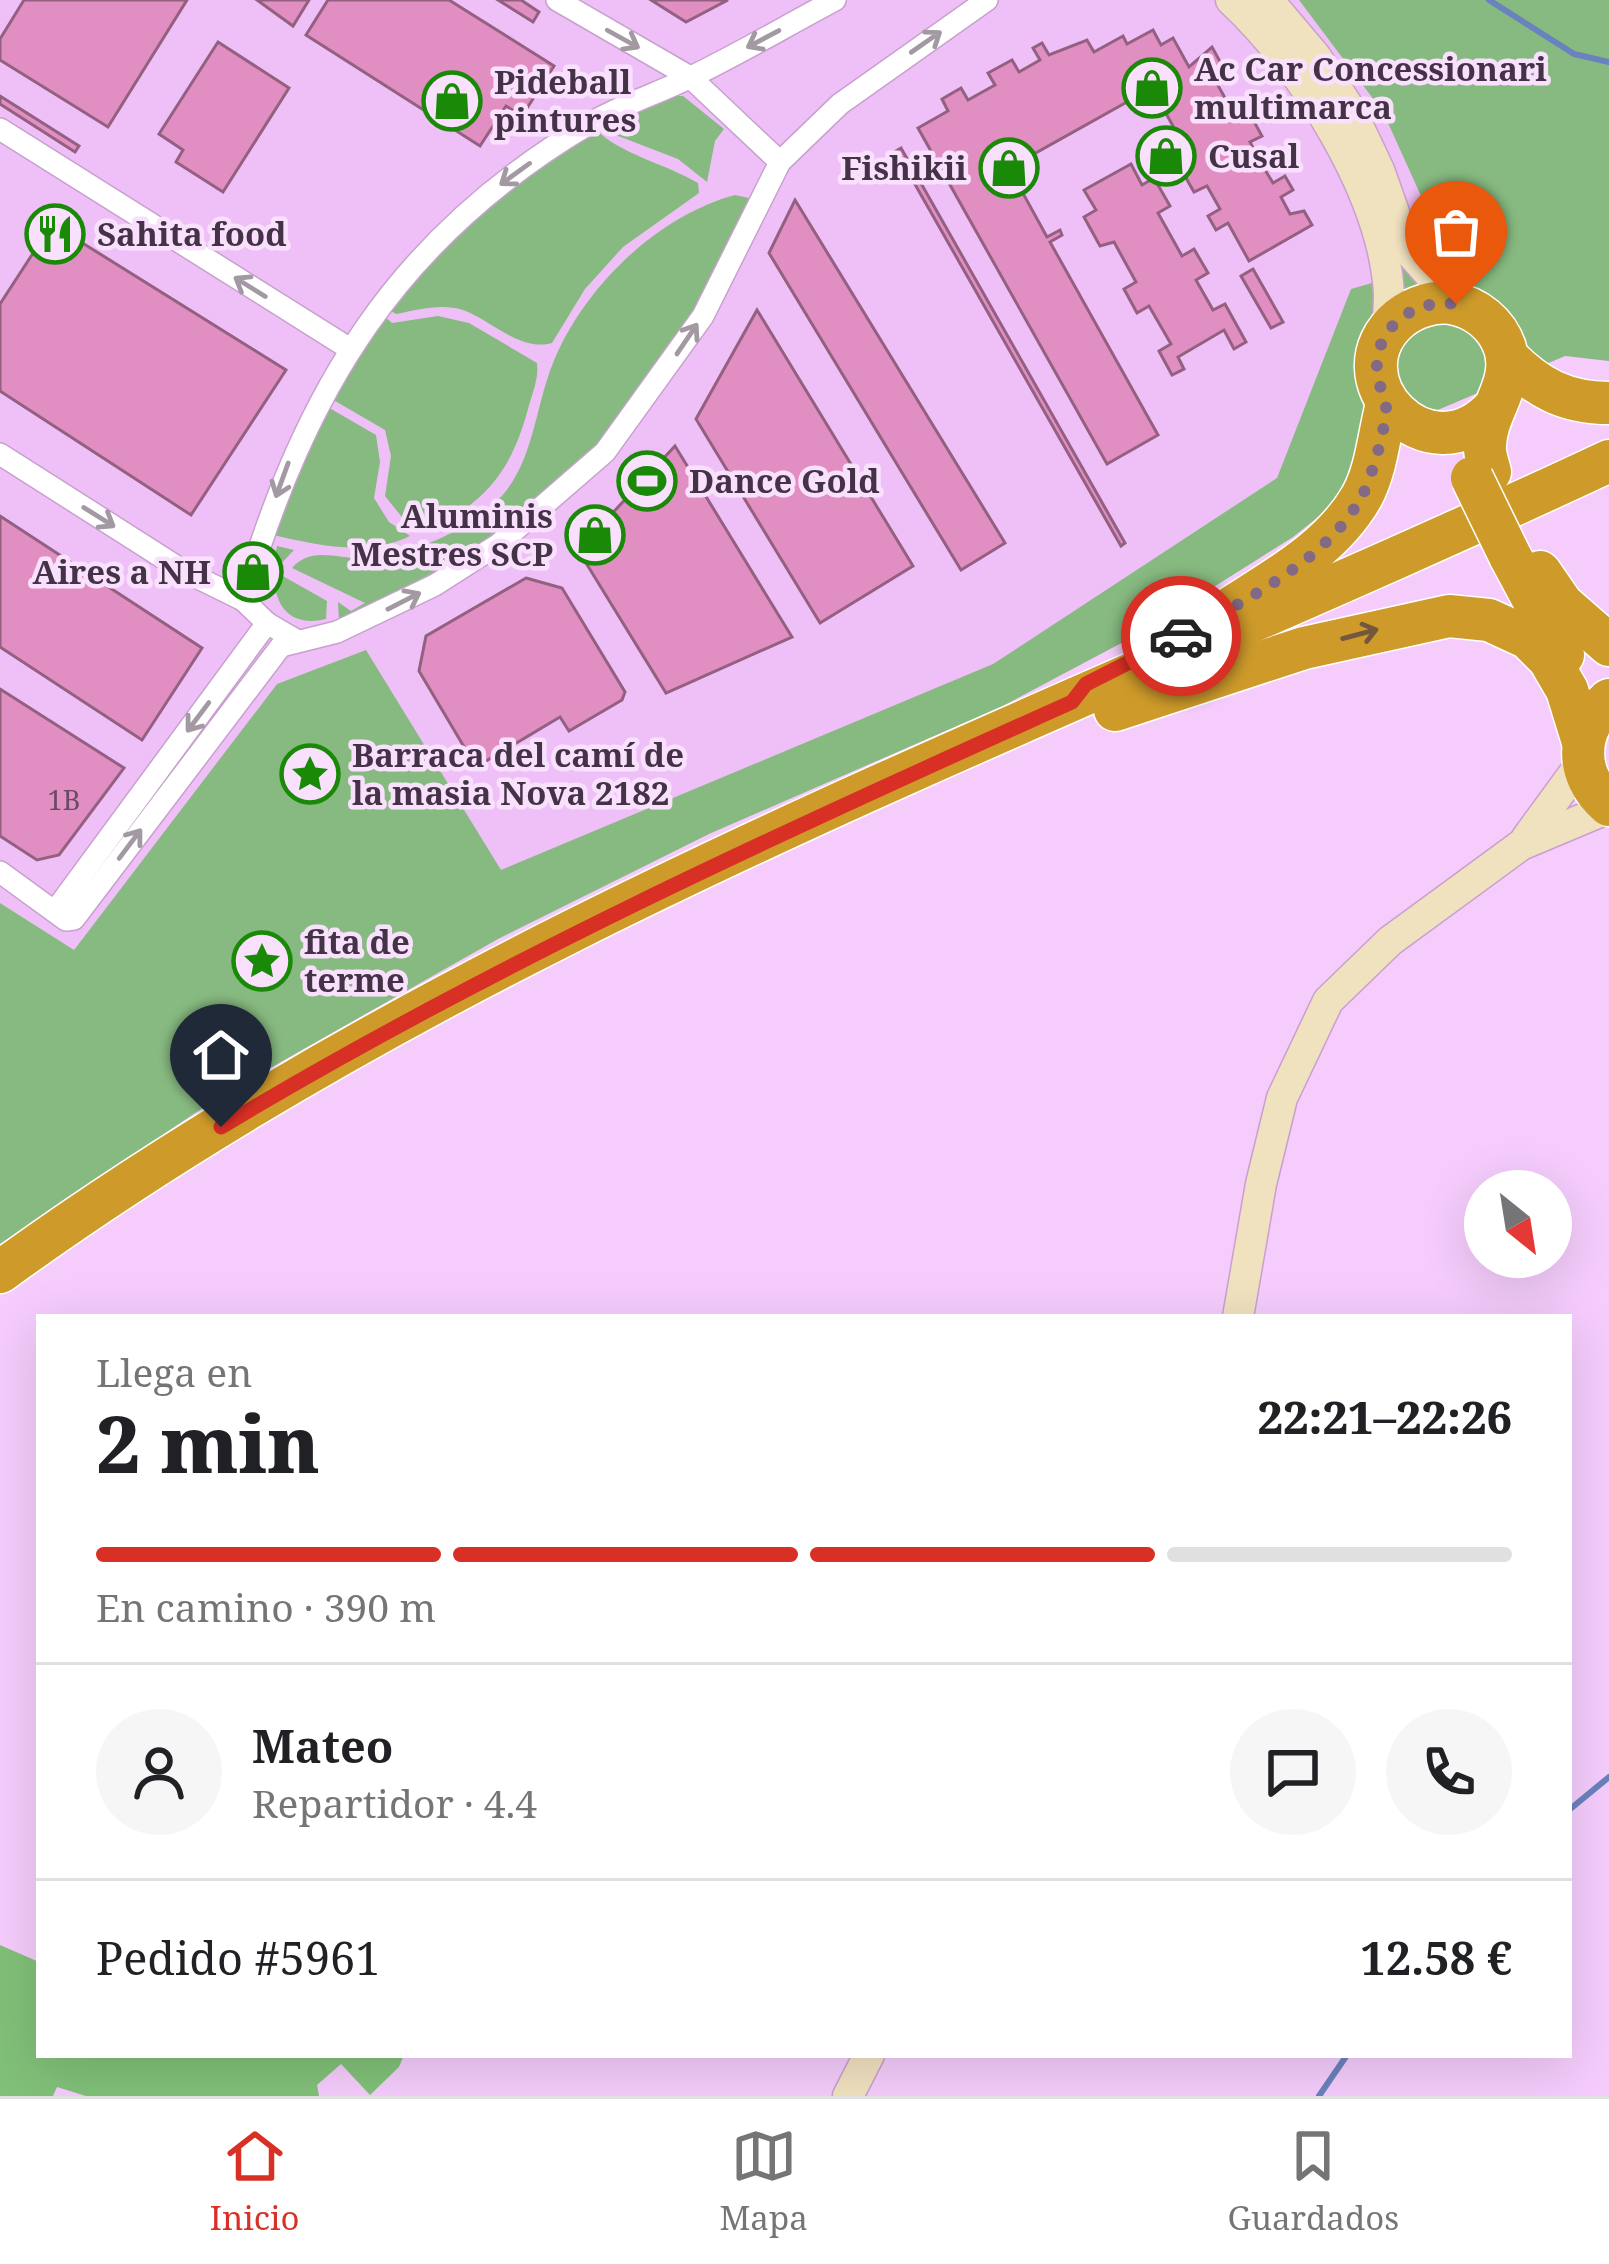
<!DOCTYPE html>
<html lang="es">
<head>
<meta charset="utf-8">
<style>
	body { margin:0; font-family:"Noto Serif",serif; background:#f6f6f6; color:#202124; height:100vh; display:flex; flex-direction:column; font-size:45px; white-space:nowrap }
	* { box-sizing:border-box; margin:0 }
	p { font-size:39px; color:#757577 }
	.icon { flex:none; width:66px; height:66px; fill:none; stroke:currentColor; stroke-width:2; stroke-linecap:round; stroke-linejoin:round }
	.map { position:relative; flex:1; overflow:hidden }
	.details { position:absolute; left:36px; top:1314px; width:1536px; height:744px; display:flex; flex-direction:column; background:#fff; border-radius:0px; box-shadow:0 12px 48px #0002 }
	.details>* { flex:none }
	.needle { width:78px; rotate:150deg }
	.buttons { position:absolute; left:1464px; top:1170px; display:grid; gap:24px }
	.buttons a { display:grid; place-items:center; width:108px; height:108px; border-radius:50%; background:#fff; box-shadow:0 12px 48px #0002; font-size:60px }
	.pin { position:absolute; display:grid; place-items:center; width:102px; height:102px; color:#fff; margin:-123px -51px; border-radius:50% 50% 50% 0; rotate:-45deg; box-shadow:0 0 12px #0007 }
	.pin .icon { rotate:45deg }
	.courier { position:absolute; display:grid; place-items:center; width:120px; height:120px; margin:-60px; border:9px solid #d93025; border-radius:50%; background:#fff; color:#222; box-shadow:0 3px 15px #0007 }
	.overview em { font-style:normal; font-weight:800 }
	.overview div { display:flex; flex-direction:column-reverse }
	.overview { display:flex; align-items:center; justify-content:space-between; height:204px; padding:0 60px }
	h1 { font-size:78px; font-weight:800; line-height:90px }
	.bar { display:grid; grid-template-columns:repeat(4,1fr); gap:18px 12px; align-content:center; height:144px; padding:0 60px }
	.bar i { height:15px; border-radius:9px; background:#e0e0e0 }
	.bar .current { background:#d93025 }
	.bar p { grid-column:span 4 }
	.line { display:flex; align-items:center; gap:30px; padding:0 60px; border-top:3px solid #e0e0e0 }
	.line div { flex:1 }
	.round { display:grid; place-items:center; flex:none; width:126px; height:126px; border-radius:63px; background:#f6f6f6 }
	.menu { display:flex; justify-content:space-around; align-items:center; height:168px; border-top:3px solid #e0e0e0; background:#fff; font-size:33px; color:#757577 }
	.menu a { display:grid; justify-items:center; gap:6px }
	.menu .current { color:#d93025 }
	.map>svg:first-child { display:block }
</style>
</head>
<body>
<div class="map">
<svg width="1609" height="2096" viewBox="0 0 1609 2096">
	<rect width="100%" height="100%" fill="#f5ccfc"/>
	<polygon fill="#efc0f7" points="0,0 1299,0 1383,112 1451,261 1351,290 1277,478 993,664 501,871 366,651 277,684 73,951 0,903"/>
	<g fill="#87ba81">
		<polygon points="1245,0 1255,0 1418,270 1450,260 1383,112 1299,0 1609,0 1609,361 1565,356 1360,443 1349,485 1327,510 1293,537 1144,631 1003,706 709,834 498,939 219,1097 0,1244 0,903 74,950 277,684 366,650 501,870 993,664 1277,478 1351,289 1396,276"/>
		<polygon points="665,96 683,96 724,129 715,141 707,182 678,159 613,134 607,125"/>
		<path d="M597,130C618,153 668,165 698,183L699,193L623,247L585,289L552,343C520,352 491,320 463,310C441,303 417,310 396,314L388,309L473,216L542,163Z"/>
		<path d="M735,195L749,198C731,236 716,278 694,314C603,467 496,546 339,622L338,602L351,611L365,603L292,568C312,544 342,561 369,558C416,553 475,529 506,491C534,455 536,405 553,363C583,288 657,216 735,195Z"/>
		<path d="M384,316L392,323L438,316L469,323L537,363C539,379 532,394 528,409C512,469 486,503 430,528L405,521L385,496L391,456L385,430L330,398Z"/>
		<path d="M326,406L376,435L380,462L374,498L389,522L410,536C367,557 317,545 273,535Z"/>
		<path d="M277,546L294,550L274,571L327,601L326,619C276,631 268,584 277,546Z"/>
	</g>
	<polygon fill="#81c079" points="0,1945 39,1962 39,2055 404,2055 399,2067 370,2095 341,2064 317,2085 319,2096 86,2096 57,2087 53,2096 0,2096"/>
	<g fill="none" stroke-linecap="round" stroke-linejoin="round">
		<g stroke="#6a82bd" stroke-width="6">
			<polyline points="1489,0 1574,54 1609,62"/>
			<polyline points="1569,1810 1609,1777"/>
			<polyline points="1319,2096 1347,2055"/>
		</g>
	</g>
	<g fill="#e18fc3" stroke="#936080" stroke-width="3">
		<polygon points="24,0 187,0 108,127 0,60 0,39"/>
		<polygon points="257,0 309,0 293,26"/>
		<polygon points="328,0 449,0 554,66 522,116 506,106 480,146 306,35"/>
		<polygon points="498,0 521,0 539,12 533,22"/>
		<polygon points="651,0 728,0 686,22"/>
		<polygon points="1153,30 1161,45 1173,38 1189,67 1212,47 1223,67 1211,73 1234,114 1246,107 1262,136 1250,142 1261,163 1273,183 1285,176 1293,190 1281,197 1290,214 1304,211 1312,225 1249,261 1228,223 1216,230 1208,216 1220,209 1207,186 1194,192 1178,164 1190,157 1152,88 1009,168 1047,237 1060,230 1062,235 1050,242 1158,435 1107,464 918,128 948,111 942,99 961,88 968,100 995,85 988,73 1012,60 1019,72 1040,60 1033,48 1042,43 1049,55 1087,40 1094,52 1123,36 1127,44"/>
		<polygon points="218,42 289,88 223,192 176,162 183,150 159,134"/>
		<polygon points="0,96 79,146 75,152 0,104"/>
		<polygon points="901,148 1125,543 1121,546 896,151"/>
		<polygon points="1131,164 1142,185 1154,178 1170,206 1158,213 1182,256 1194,249 1208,273 1196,280 1213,310 1225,304 1246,342 1234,349 1224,330 1178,357 1184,369 1172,375 1159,351 1171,344 1149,306 1137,313 1124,289 1136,282 1114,242 1100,246 1084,217 1096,210 1084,190"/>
		<polygon points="795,200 1005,543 961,570 769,253"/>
		<polygon points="52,224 286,370 191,515 0,391 0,304"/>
		<polygon points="1253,269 1283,322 1271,328 1241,276"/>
		<polygon points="757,310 913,566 820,623 696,419"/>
		<polygon points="675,446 792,637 666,693 578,550"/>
		<polygon points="0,516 202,648 142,740 0,647"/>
		<polygon points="526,578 562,588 625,692 622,700 569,731 560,717 476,767 419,671 426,636"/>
		<polygon points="0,689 124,768 59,855 37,860 0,836"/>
	</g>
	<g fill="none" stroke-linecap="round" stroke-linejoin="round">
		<g stroke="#c8a0ce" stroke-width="24">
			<g id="street">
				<polyline points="557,0 690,77 780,162"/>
				<polyline points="0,129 350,349"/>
				<polyline points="0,454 182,570 243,600 267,623 296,640"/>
				<path d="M243,600C305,390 396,238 589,124C621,105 656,94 689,78C739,54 786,26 835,0"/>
				<polyline points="0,872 66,920 74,919 281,646 337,632 435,585 499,544 605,452 703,316 780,162 840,104 987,0"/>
				<polyline points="55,911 267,623"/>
			</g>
		</g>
		<g stroke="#c8a0ce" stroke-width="33">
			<g id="secondary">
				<path d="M1231,0C1303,67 1383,193 1389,293C1389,306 1388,318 1388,331"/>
				<polyline points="1268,0 1316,57 1351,111 1379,170 1407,249 1456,304"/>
				<polyline points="1526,839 1583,761"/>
				<polyline points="1238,1317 1261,1184 1282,1098 1328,1001 1390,941 1521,845 1609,808"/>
				<polyline points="848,2096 869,2055"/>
			</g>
		</g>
		<g stroke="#fff" stroke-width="45">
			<g id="highway">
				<path d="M1507,357C1537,388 1566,403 1609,403"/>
				<path d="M1490,472C1488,464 1484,453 1485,445C1486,410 1516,384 1505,348C1497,324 1476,307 1451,303C1433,301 1414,307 1400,318C1330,376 1428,482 1495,407"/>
				<polyline points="1510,556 1563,655"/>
				<polyline points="1540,572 1562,604 1609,645"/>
				<path d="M1232,607C1279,577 1334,546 1362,496C1377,468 1379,434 1387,404"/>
				<path d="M1609,700C1575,730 1574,775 1609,805"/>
				<polyline points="1115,710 1304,648 1449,616 1489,620 1528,638 1549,659 1567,690 1583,742"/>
				<path d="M0,1272C485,919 1070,714 1609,461"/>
			</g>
		</g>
		<use href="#street" stroke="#fff" stroke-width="21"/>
		<use href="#secondary" stroke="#f0e1bf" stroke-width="30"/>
		<use href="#highway" stroke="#ce9b2b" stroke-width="42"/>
		<g stroke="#fff" stroke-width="45" stroke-linecap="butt">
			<polyline id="highway-bridge" points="1472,478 1510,556"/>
		</g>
		<use href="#highway-bridge" stroke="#ce9b2b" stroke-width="42"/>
	</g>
	<defs><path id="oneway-shaft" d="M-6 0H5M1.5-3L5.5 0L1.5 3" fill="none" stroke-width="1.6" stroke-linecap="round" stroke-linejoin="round" transform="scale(3)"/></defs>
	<g stroke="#a299a3">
		<use href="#oneway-shaft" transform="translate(623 39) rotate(29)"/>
		<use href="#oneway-shaft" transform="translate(763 39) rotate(152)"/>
		<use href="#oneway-shaft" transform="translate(926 42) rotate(-35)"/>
		<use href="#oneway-shaft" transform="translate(515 174) rotate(144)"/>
		<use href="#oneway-shaft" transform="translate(250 287) rotate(-148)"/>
		<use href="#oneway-shaft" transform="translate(687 339) rotate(-56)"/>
		<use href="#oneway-shaft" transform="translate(282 480) rotate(110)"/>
		<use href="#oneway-shaft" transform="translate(99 517) rotate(32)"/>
		<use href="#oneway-shaft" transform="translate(404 601) rotate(-27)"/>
		<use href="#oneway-shaft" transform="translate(198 717) rotate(127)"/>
		<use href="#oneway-shaft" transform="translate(130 844) rotate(-53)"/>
	</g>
	<use stroke="#74573d" href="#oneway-shaft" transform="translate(1360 634) rotate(-15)"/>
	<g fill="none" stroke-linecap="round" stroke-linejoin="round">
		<path stroke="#826986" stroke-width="12" stroke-dasharray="0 21.6" d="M1181,636C1243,601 1326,562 1362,496C1372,477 1386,428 1386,407C1386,396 1377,384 1377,372C1374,327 1415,298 1456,304"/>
		<path stroke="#d93025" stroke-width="15" d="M221,1127C494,963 782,832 1072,702L1086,684L1181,636"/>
	</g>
	<defs>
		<g id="shop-ring" transform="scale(3)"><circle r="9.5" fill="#f9e0fd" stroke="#1a8908" stroke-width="1.5"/><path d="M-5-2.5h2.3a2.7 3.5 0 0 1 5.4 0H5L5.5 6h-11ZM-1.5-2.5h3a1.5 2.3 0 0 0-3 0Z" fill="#1a8908"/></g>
		<g id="restaurant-ring" transform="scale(3)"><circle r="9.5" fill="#f9e0fd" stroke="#1a8908" stroke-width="1.5"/><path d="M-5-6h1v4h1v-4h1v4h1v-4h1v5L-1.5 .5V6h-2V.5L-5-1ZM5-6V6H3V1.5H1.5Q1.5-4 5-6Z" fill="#1a8908"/></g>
		<g id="stadium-ring" transform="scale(3)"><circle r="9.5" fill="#f9e0fd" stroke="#1a8908" stroke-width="1.5"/><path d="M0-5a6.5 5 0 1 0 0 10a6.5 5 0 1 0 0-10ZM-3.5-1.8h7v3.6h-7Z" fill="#1a8908"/></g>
		<g id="sight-ring" transform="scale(3)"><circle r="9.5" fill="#f9e0fd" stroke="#1a8908" stroke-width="1.5"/><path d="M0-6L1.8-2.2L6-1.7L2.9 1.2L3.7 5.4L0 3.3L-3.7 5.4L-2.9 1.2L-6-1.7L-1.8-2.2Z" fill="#1a8908"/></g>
	</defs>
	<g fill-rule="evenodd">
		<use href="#shop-ring" x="1152" y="88"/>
		<use href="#shop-ring" x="452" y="101"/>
		<use href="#shop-ring" x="1166" y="156"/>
		<use href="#shop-ring" x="1009" y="168"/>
		<use href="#restaurant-ring" x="55" y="234"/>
		<use href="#stadium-ring" x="647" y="481"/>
		<use href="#shop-ring" x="595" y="535"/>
		<use href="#shop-ring" x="253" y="572"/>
		<use href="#sight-ring" x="310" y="774"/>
		<use href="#sight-ring" x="262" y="961"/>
	</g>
	<g text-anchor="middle" stroke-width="9" stroke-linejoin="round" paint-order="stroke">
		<g font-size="27" fill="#6b4a66">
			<text x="64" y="810">1B</text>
		</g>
		<g font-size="33" font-weight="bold" fill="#443347" stroke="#f9e0fd" text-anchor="start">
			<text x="1194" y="81">Ac Car Concessionari<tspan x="1194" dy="38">multimarca</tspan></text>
			<text x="494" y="94">Pideball<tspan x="494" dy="38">pintures</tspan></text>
			<text x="1208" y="168">Cusal</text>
			<text x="967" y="180" text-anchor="end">Fishikii</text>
			<text x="97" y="246">Sahita food</text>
			<text x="689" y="493">Dance Gold</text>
			<text x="553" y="528" text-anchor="end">Aluminis<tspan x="553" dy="38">Mestres SCP</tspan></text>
			<text x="211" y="584" text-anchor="end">Aires a NH</text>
			<text x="352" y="767">Barraca del camí de<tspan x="352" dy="38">la masia Nova 2182</tspan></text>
			<text x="304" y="954">fita de<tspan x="304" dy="38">terme</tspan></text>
		</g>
	</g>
</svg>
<div class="buttons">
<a><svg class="needle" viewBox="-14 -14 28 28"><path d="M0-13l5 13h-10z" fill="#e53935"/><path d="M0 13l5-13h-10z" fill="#757577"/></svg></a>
</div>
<div class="pin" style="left:1456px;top:304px;background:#ea580c"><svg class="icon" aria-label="bag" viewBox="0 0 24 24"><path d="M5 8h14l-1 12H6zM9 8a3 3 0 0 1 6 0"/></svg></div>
<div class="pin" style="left:221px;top:1127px;background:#1f2937"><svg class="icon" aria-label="home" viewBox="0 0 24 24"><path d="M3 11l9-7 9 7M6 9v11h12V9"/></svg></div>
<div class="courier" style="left:1181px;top:636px"><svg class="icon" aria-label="car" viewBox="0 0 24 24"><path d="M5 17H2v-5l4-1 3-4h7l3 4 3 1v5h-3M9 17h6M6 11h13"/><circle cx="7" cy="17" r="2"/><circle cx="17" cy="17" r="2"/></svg></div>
<section class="details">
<div class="overview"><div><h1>2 min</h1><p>Llega en</p></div><em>22:21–22:26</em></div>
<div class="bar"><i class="current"></i><i class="current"></i><i class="current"></i><i></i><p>En camino · 390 m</p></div>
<div class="line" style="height:216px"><a class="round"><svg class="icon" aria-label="person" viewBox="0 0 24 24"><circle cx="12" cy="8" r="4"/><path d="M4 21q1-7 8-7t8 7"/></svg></a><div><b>Mateo</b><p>Repartidor · 4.4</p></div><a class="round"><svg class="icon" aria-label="chat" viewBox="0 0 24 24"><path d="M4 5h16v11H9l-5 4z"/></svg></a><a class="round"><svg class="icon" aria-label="phone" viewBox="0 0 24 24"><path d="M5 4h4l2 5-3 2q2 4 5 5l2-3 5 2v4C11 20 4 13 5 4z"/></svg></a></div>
<div class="line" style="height:156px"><div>Pedido #5961</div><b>12.58 €</b></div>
</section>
</div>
<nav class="menu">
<a class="current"><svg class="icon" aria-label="home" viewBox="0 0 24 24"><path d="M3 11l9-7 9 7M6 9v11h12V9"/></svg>Inicio</a>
<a><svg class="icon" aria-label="map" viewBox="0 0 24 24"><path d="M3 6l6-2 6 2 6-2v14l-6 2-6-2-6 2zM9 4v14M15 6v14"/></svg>Mapa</a>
<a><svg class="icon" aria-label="saved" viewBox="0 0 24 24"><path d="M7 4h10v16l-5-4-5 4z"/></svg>Guardados</a>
</nav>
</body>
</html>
